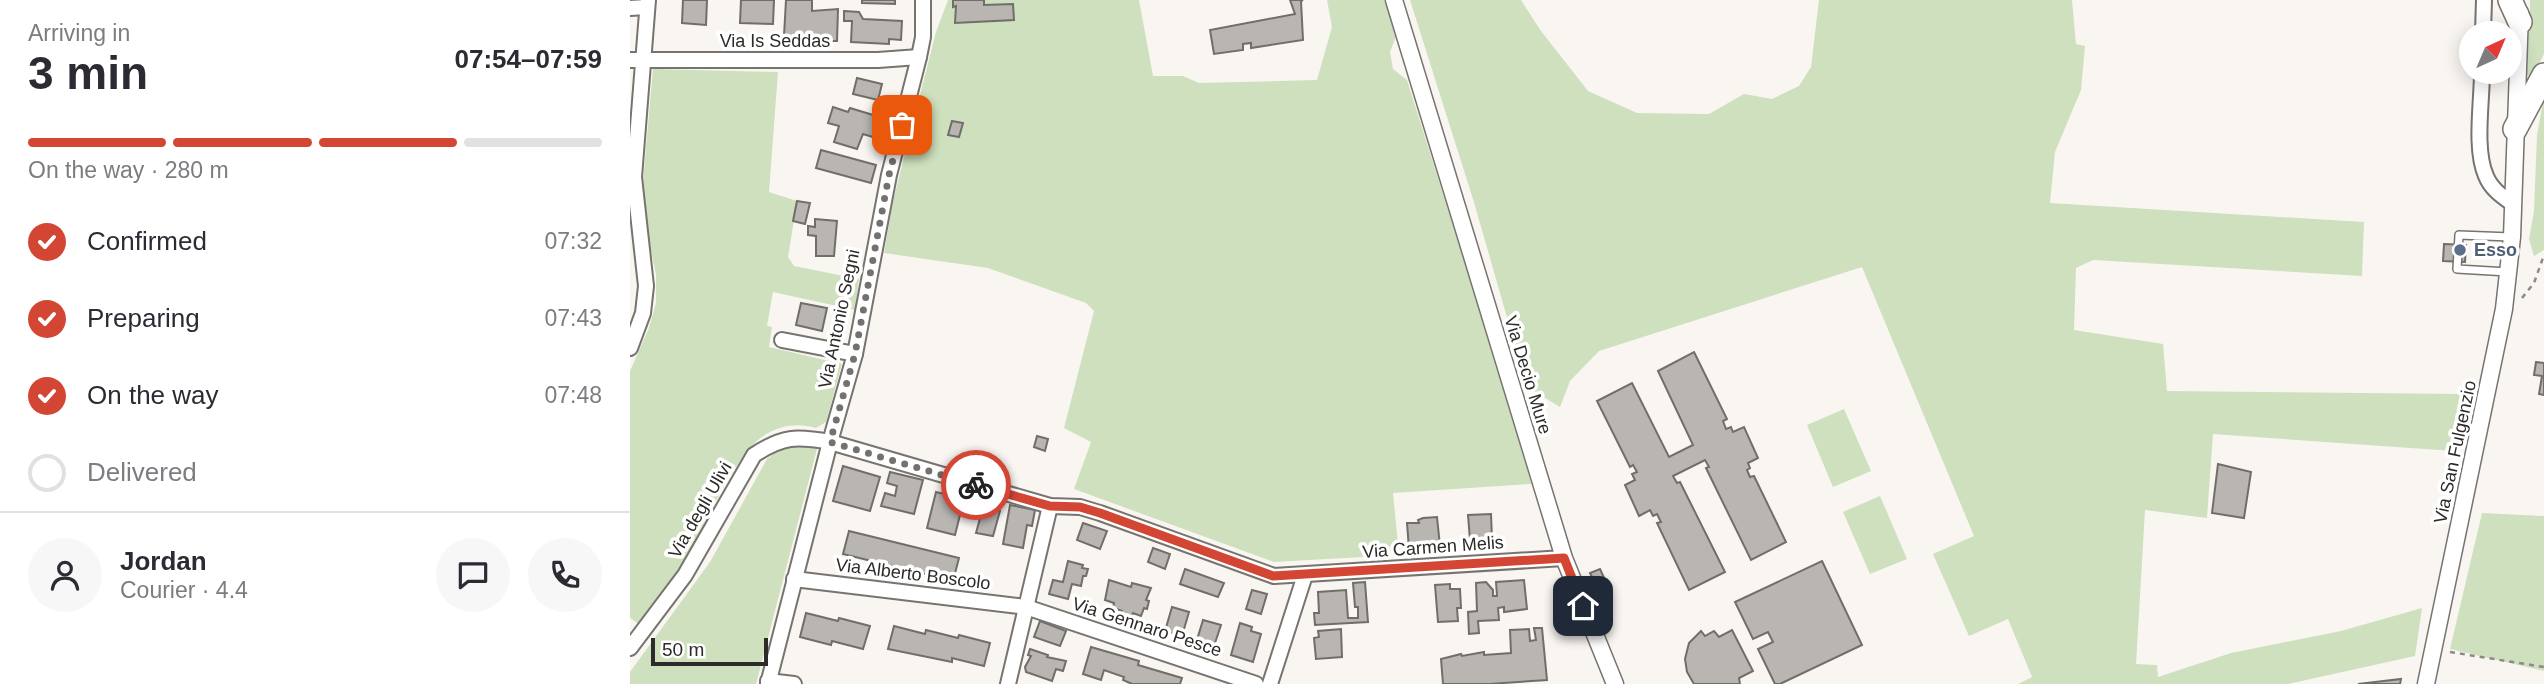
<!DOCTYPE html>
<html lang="en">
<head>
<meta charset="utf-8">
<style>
	body { margin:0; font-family:Helvetica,sans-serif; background:#f7f7f7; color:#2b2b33; height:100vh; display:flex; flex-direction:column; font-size:26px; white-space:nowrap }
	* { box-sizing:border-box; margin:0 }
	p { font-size:23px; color:#7c7c81 }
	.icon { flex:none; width:38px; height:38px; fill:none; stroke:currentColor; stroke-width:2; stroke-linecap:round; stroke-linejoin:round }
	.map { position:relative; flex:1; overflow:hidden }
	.side { display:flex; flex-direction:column; background:#fff; width:630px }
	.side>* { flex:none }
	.needle { width:46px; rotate:44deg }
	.buttons { position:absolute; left:1829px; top:21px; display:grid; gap:14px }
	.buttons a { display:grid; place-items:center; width:63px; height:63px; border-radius:50%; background:#fff; box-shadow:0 4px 18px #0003; font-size:35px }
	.scale { position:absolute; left:21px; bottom:18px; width:117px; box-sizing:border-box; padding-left:7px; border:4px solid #2c2b29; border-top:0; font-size:19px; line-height:24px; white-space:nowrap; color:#2c2b29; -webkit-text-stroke:5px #fff; paint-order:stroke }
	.pin { position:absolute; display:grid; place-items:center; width:60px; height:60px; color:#fff; margin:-30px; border-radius:14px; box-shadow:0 4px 10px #0006 }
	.courier { position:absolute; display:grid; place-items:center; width:70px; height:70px; margin:-35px; border:5px solid #d34634; border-radius:50%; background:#fff; color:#222; box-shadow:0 2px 9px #0007 }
	.head em { font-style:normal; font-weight:700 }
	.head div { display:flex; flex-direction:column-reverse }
	.head { display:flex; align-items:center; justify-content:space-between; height:119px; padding:0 28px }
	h1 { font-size:46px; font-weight:700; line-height:52px }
	.bar { display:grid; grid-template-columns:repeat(4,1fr); gap:10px 7px; align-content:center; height:84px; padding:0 28px }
	.bar i { height:9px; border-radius:5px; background:#e1e1e2 }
	.bar .selected { background:#d34634 }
	.bar p { grid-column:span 4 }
	.line { display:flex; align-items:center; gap:18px; padding:0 28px; border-top:2px solid #e1e1e2 }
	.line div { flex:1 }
	.round { display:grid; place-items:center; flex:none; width:74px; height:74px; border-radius:37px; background:#f7f7f7 }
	ol { padding:0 28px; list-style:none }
	li { display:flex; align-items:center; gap:21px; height:77px }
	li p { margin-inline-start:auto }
	li .icon { padding:7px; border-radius:50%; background:#d34634; color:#fff; stroke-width:4 }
	li:last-child { color:#7c7c81 }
	li i { width:38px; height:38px; border:4px solid #e1e1e2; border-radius:50% }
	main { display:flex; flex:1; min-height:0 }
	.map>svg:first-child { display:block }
</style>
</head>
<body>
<main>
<section class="side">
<div class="head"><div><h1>3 min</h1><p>Arriving in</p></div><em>07:54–07:59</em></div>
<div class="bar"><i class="selected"></i><i class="selected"></i><i class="selected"></i><i></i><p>On the way · 280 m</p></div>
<ol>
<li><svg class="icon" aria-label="check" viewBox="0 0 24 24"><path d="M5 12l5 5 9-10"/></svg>Confirmed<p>07:32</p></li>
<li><svg class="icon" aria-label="check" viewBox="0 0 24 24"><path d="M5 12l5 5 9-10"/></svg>Preparing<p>07:43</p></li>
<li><svg class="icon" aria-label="check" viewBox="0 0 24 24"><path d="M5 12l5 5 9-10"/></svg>On the way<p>07:48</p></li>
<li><i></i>Delivered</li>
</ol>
<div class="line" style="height:126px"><a class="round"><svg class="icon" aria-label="person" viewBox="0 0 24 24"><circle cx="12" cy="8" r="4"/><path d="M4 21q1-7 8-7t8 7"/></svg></a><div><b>Jordan</b><p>Courier · 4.4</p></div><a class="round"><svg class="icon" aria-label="chat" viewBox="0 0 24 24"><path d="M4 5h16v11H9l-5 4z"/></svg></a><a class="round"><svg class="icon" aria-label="phone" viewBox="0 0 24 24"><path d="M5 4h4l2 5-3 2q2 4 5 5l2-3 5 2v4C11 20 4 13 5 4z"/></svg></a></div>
</section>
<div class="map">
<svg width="1914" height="684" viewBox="0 0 1914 684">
	<rect width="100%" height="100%" fill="#f9f6f2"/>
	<g fill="#cee0bd">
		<polygon points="318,0 509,0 523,76 553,76 569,83 687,80 702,27 697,0 754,0 767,34 760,52 763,69 777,80 894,451 901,484 763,493 769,555 644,562 444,489 461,442 434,428 464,311 456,303 358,268 254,253 263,201 306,32"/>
		<polygon points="780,0 891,0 911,31 958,91 1007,113 1079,114 1114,94 1142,99 1169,86 1181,67 1189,0 1442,0 1446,44 1455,46 1451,90 1425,152 1420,203 1734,222 1732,276 1463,260 1446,268 1444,330 1533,344 1537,391 1834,394 1823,451 1583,434 1577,518 1515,510 1506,664 1527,665 1528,677 1601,653 1711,631 1792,608 1785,656 1658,684 1388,684 1402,677 1378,619 1339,636 1303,554 1344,536 1232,267 969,351 940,381 930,407 897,387 843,199"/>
		<polygon points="1900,0 1914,0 1914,54 1903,76 1897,75"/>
		<path d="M23,69L148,72L139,192L167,201L158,257L164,266L229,279L225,310L143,292L137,326L142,327L139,347L212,364L196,422L186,428C168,423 151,425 135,435C103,454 68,542 46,577C35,593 21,609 9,624L0,618V371L19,328L26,303V274L16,228L12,193Z"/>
		<polygon points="1914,96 1914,250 1904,256 1899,239 1904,211 1907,135"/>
		<polygon points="1214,409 1241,471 1203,487 1177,425"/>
		<path d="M184,445L187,449L126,684H0V672L80,562L137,459C152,447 165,446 184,445Z"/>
		<polygon points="1250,496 1277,559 1240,574 1213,512"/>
		<polygon points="1852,513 1914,516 1914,671 1820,649"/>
	</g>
	<g fill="#b9b6b2" stroke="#716e6a" stroke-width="2">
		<polygon points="53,0 77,0 76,25 52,23"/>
		<polygon points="111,0 144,0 143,24 110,23"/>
		<polygon points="156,0 182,0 182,11 208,9 207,41 181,41 182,37 154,36"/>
		<polygon points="232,0 265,0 265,4 232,3"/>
		<polygon points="323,0 354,0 354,5 383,4 384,20 325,23 326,6 323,7"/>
		<polygon points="660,0 673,0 671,1 673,40 621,48 621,43 613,44 613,50 584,54 580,30 665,14"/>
		<polygon points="214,11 229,12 233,19 272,21 271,40 259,39 259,44 221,42 222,21 214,21"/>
		<polygon points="227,78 252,84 248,100 223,94"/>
		<polygon points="203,107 218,112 220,108 253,118 246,138 233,134 227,149 204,142 209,126 198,123"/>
		<polygon points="322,121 333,123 329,137 318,135"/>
		<polygon points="191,150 246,165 241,183 186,168"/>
		<polygon points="167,201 180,203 175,224 163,221"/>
		<polygon points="185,219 207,221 204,256 186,256 186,236 178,235 178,226 185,227"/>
		<polygon points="1814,244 1836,245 1835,262 1813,261"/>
		<polygon points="171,303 197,308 192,331 166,325"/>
		<polygon points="1064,352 1097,419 1093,421 1096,429 1101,427 1103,432 1114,427 1128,458 1118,463 1120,468 1117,470 1120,477 1124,476 1156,542 1121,560 1076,468 1079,467 1075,460 1043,476 1047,483 1050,482 1095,572 1059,590 1027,523 1031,522 1027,514 1023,516 1020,510 1009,516 995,485 1005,480 1002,474 1007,472 1003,465 1000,467 967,401 1002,383 1039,457 1063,445 1028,371"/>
		<polygon points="1906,362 1914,363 1914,395 1909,394 1912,376 1904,375"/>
		<polygon points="407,436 418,439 415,451 404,447"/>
		<polygon points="1588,464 1621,472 1614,518 1582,513"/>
		<polygon points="213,466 250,477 240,511 203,501"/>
		<polygon points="260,472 293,480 284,514 251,506 255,493 265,496 267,486 257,483"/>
		<polygon points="306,492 334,499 325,535 297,528"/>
		<polygon points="355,500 361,502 360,508 370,511 363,536 346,533"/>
		<polygon points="380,505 405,510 402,526 397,525 393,548 373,544"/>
		<polygon points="861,514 862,539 840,540 838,515"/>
		<polygon points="807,517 810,546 794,548 793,545 785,546 785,548 779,549 777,523 789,523 788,520 793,518"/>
		<polygon points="453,523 477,531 470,549 447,540"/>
		<polygon points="219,531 329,558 323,581 213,554"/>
		<polygon points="523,548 540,554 535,569 518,562"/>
		<polygon points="438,561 453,565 452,568 458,569 456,576 453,576 451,586 442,584 438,599 419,594 423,580 433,582"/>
		<polygon points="1192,561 1232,645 1150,684 1145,684 1128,649 1143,642 1138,632 1123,639 1105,602"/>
		<polygon points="555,569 594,583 588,597 550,584"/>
		<polygon points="970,569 976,582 967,587 960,573"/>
		<polygon points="479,580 501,587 502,583 521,588 516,600 519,601 517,609 514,608 511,616 503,613 501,620 491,616 492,611 483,608 484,603 475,600"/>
		<polygon points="894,580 897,609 874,612 874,607 868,608 869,620 848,621 849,633 839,634 838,612 847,611 846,583 856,582 863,590 863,596 867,596 866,582"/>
		<polygon points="735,582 738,622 685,625 684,613 689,613 688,592 716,590 718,618 728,618 728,607 725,607 723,583"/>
		<polygon points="820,584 820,589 830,589 831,608 827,608 828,621 808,622 805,585"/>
		<polygon points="622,590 637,594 631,614 616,609"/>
		<polygon points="542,607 559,612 552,636 535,631"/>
		<polygon points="176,613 208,621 209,618 240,626 233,649 202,641 201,645 170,637"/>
		<polygon points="573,620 591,625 583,649 566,643"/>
		<polygon points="410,621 436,631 430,646 404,637"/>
		<polygon points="610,623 622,627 621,631 631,634 623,662 601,655"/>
		<polygon points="264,626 295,634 296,630 328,638 329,635 360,643 354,666 322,658 322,662 258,649"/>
		<polygon points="904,628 912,628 917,680 859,684 813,684 811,659 831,654 832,656 854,652 854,655 881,653 880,630 899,629 900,641 906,640"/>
		<polygon points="711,629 712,657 686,659 684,638 689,637 688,631"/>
		<polygon points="1102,630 1123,671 1109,678 1110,684 1064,684 1057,672 1055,659 1059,643 1071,631 1075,636 1084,631 1089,637"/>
		<polygon points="461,647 509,661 508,665 552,678 550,684 502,684 493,680 494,677 474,670 471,680 453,674"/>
		<polygon points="400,649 418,655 417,657 436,661 433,671 426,669 422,681 396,672 395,667 401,656 398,655"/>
		<polygon points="1771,679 1770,684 1728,684"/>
	</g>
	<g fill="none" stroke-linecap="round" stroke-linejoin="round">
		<g stroke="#777470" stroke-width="10">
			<polyline id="service" points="1878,272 1827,269 1829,235 1881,237"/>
		</g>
		<g stroke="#777470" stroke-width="18">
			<g id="minor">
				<polyline points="0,8 17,7"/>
				<polyline points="1853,33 1854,0"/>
				<polyline points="0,60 248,60 289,57"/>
				<path d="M1852,72C1852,102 1844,149 1856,176C1861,189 1873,197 1883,204"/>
				<polyline points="152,340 225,354"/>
				<polyline points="0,348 13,313 16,286 4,177 18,0"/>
				<polyline points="164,579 396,607 626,684"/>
				<path d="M0,648L55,575L124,455C153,436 166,436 200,442L420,506L450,507L470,513L644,576L934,558"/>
				<polyline points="138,681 164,684"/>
				<polyline points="138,684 200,442 225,354 259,175 289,57 293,37 293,0"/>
				<polyline points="378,684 420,506"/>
				<polyline points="640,684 675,575"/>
			</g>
		</g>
		<g stroke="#777470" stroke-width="19">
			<g id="tertiary">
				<polyline points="764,0 934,558 985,684"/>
				<polyline points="1796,684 1874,309 1882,237 1890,13"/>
			</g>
		</g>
		<g stroke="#777470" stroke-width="26">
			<g id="trunk">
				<polyline points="1880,0 1890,22"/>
				<polyline points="1885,129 1914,75"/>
			</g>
		</g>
		<g stroke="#8c8a87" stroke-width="2.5" stroke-dasharray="5 5" stroke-linecap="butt">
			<polyline points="1892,298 1904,283 1914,255"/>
			<polyline points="1820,652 1914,667"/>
		</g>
		<use href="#service" stroke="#fff" stroke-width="7"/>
		<use href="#minor" stroke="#fff" stroke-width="14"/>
		<use href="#tertiary" stroke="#fff" stroke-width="16"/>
		<use href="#trunk" stroke="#fff" stroke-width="23"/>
	</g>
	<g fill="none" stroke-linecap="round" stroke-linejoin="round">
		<polyline stroke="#74726f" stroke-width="7" stroke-dasharray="0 12.6" points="272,125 259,175 225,354 200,442 346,485"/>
		<polyline stroke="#d34634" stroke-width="9" points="346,485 420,506 450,507 470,513 643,576 934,558 953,606"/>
	</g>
	<circle fill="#5c6f8a" stroke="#fff" stroke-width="2.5" cx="1830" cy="250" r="7"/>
	<g text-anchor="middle" stroke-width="7" stroke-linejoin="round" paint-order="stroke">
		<g font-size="18" fill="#2c2b29" stroke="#fff">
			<text x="145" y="47">Via Is Seddas</text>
			<text transform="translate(209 319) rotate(-78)" y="6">Via Antonio Segni</text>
			<text transform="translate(898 375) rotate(73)" y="6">Via Decio Mure</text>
			<text transform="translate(1825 452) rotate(-78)" y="6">Via San Fulgenzio</text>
			<text transform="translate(70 510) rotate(-60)" y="6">Via degli Ulivi</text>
			<text transform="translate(803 547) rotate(-4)" y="6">Via Carmen Melis</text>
			<text transform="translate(283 574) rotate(7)" y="6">Via Alberto Boscolo</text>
			<text transform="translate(517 627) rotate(18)" y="6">Via Gennaro Pesce</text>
		</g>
		<g font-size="18" font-weight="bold" fill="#4e5e75" stroke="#fff" text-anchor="start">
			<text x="1844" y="256">Esso</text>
		</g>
	</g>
</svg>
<div class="buttons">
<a><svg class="needle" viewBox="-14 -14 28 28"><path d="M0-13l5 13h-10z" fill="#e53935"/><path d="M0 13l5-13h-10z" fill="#7c7c81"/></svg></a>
</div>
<div class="scale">50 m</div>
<div class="pin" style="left:272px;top:125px;background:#ea580c"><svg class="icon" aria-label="bag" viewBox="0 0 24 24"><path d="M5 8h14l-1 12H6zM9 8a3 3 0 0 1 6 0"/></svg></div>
<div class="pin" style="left:953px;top:606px;background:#1f2937"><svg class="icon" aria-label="home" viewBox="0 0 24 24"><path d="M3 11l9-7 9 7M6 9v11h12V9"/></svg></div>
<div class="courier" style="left:346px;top:485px"><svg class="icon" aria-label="bike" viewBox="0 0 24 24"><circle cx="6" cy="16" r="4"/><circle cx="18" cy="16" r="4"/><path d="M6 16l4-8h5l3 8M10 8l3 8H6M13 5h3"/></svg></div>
</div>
</main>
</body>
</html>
